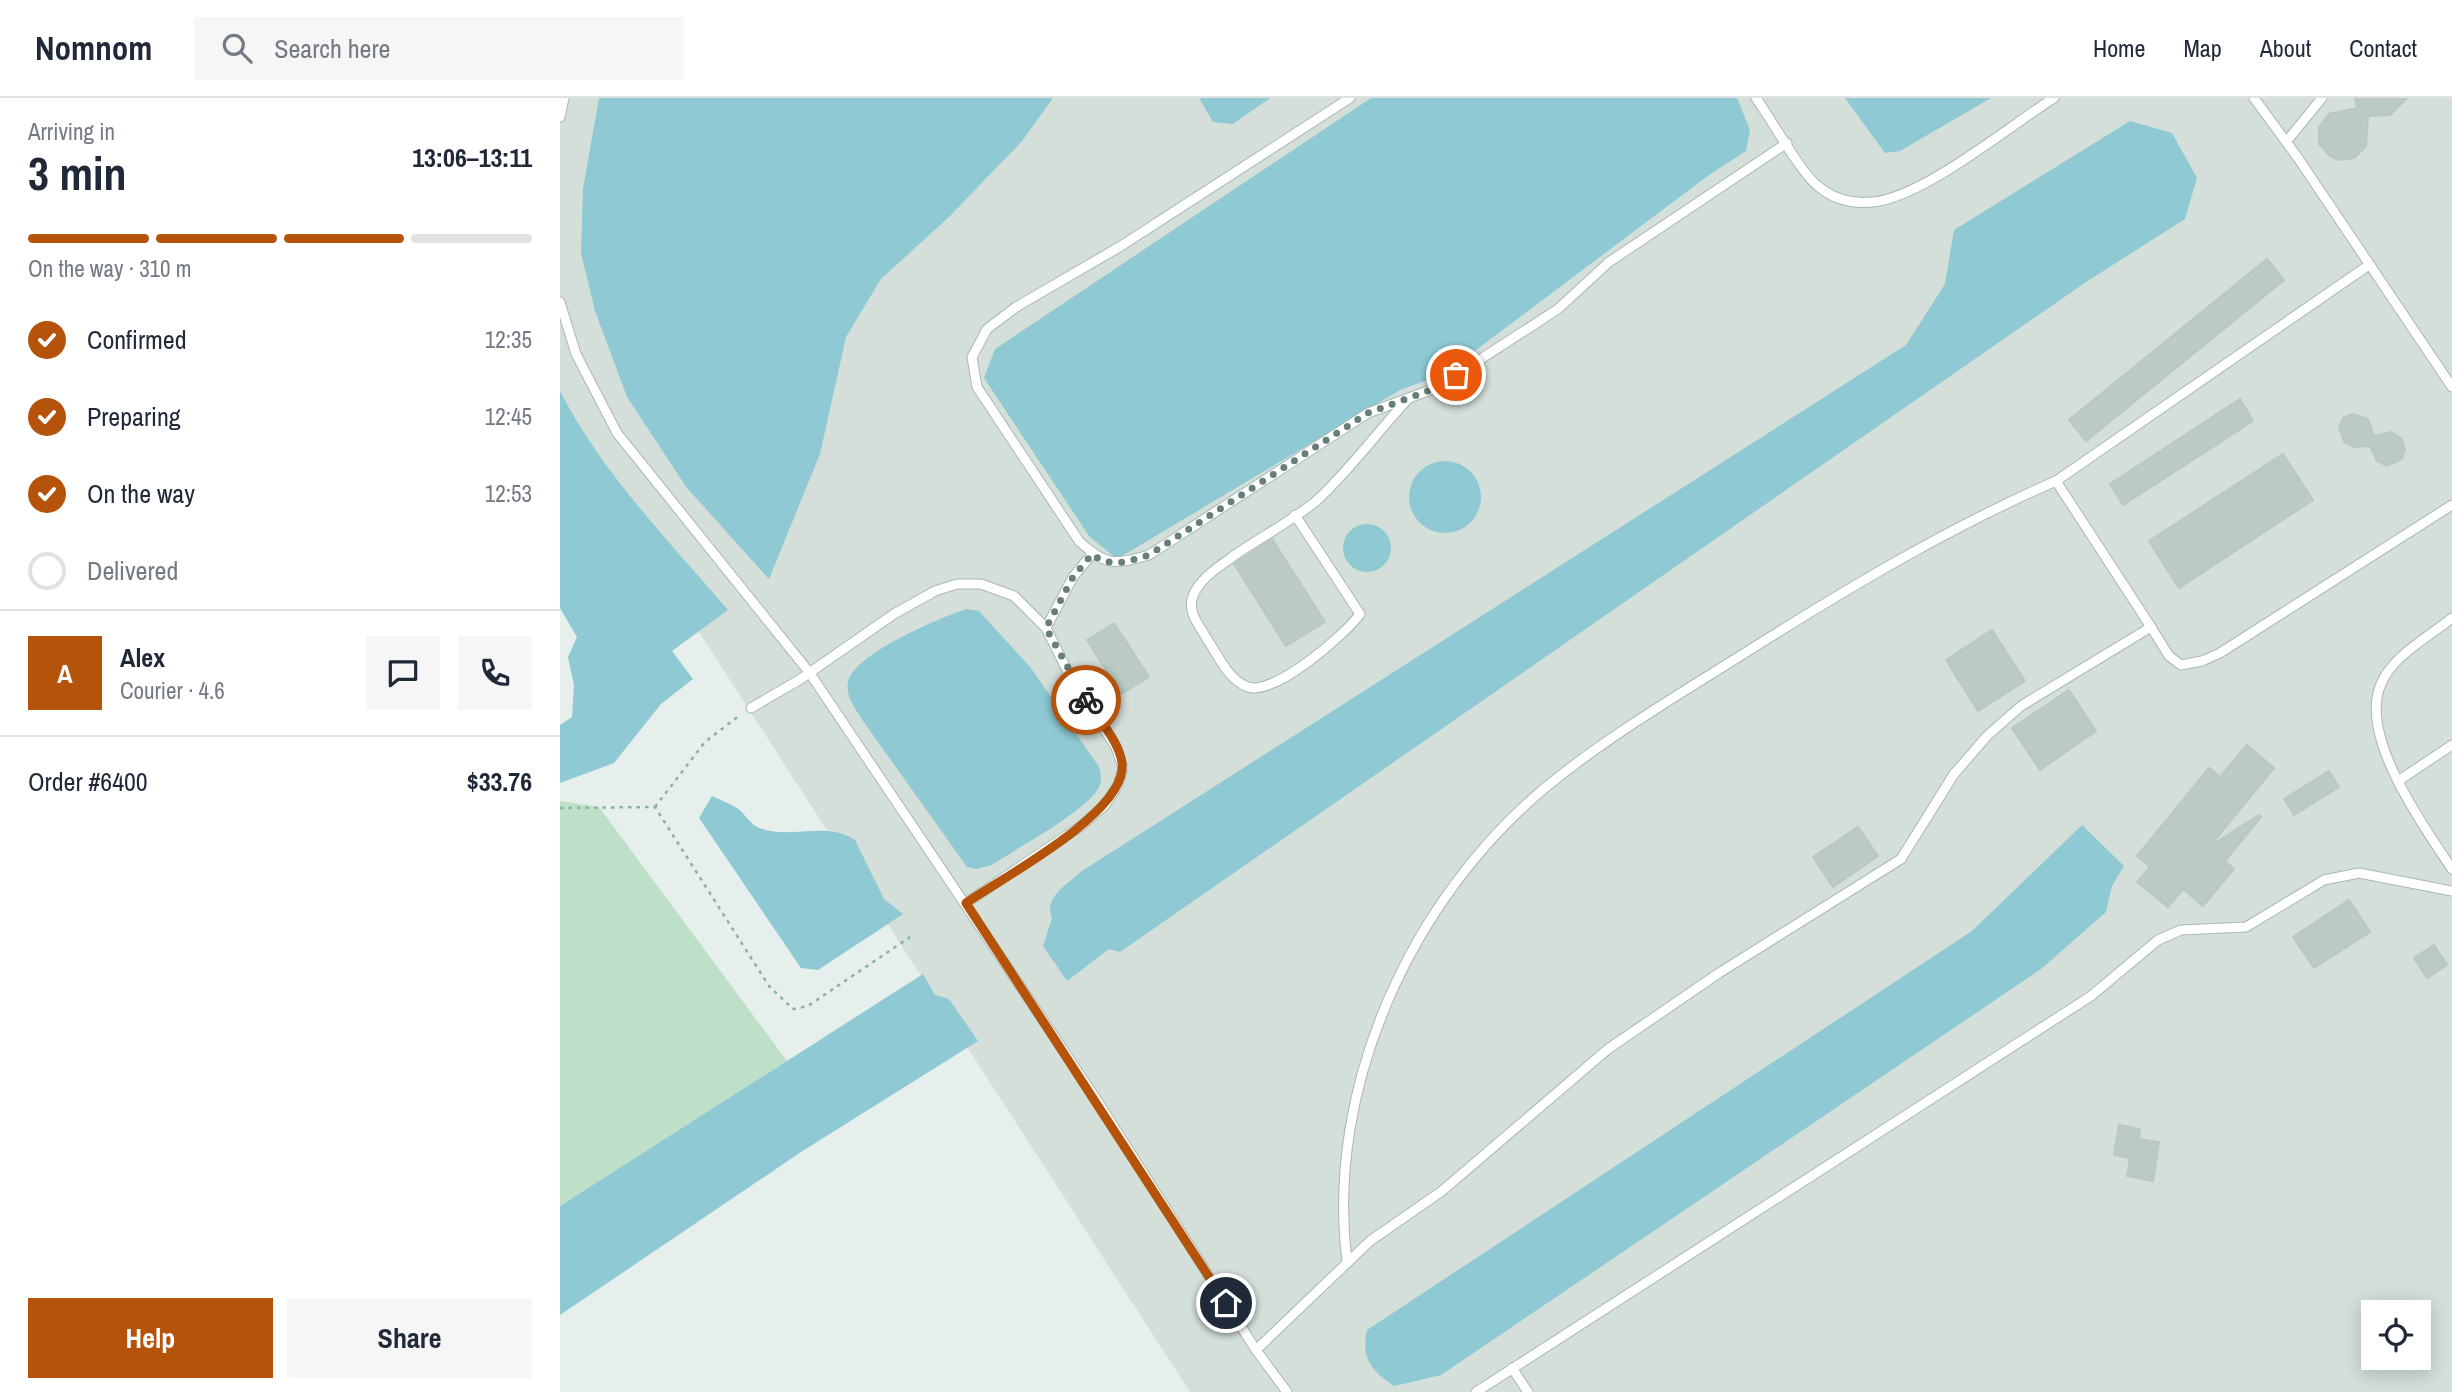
<!DOCTYPE html>
<html lang="en">
<head>
<meta charset="utf-8">
<style>
	body { margin:0; font-family:"Archivo Narrow",sans-serif; background:#f6f6f7; color:#1f2937; height:100vh; display:flex; flex-direction:column; font-size:26px; white-space:nowrap }
	* { box-sizing:border-box; margin:0 }
	p { font-size:23px; color:#747a83 }
	.icon { flex:none; width:38px; height:38px; fill:none; stroke:currentColor; stroke-width:2; stroke-linecap:round; stroke-linejoin:round }
	.map { position:relative; flex:1; overflow:hidden }
	.sheet { display:flex; flex-direction:column; background:#fff; width:560px }
	.sheet>* { flex:none }
	.tools { position:absolute; left:1801px; top:1202px; display:grid; gap:14px }
	.tools a { display:grid; place-items:center; width:70px; height:70px; border-radius:0px; background:#fff; box-shadow:0 4px 18px #0003; font-size:35px }
	.pin { position:absolute; display:grid; place-items:center; width:60px; height:60px; color:#fff; margin:-30px; border:4px solid #fff; border-radius:50%; box-shadow:0 2px 7px #0007 }
	.courier { position:absolute; display:grid; place-items:center; width:70px; height:70px; margin:-35px; border:5px solid #b45309; border-radius:50%; background:#fff; color:#222; box-shadow:0 2px 9px #0007 }
	.summary em { font-style:normal; font-weight:800 }
	.summary div { display:flex; flex-direction:column-reverse }
	.summary { display:flex; align-items:center; justify-content:space-between; height:119px; padding:0 28px }
	h1 { font-size:46px; font-weight:800; line-height:52px }
	.bar { display:grid; grid-template-columns:repeat(4,1fr); gap:10px 7px; align-content:center; height:84px; padding:0 28px }
	.bar i { height:9px; border-radius:5px; background:#e0e1e3 }
	.bar .selected { background:#b45309 }
	.bar p { grid-column:span 4 }
	.line { display:flex; align-items:center; gap:18px; padding:0 28px; border-top:2px solid #e0e1e3 }
	.line div { flex:1 }
	.round { display:grid; place-items:center; flex:none; width:74px; height:74px; border-radius:0px; background:#f6f6f7 }
	ol { padding:0 28px; list-style:none }
	li { display:flex; align-items:center; gap:21px; height:77px }
	li p { margin-inline-start:auto }
	li .icon { padding:7px; border-radius:50%; background:#b45309; color:#fff; stroke-width:4 }
	li:last-child { color:#747a83 }
	li i { width:38px; height:38px; border:4px solid #e0e1e3; border-radius:50% }
	.action { display:flex; gap:14px; margin-top:auto; padding:14px 28px }
	.action a { flex:1; height:80px; border-radius:0px; background:#b45309; color:#fff; font-size:28px; font-weight:800; line-height:80px; text-align:center }
	.action a+a { background:#f6f6f7; color:#1f2937 }
	header { display:flex; align-items:center; gap:42px; box-sizing:border-box; height:98px; padding:0 35px; background:#fff; border-bottom:2px solid #e0e1e3 }
	header strong { font-size:33px }
	nav { display:flex; gap:38px; margin-inline-start:auto; font-size:24px }
	.search { width:490px; height:63px; background:#f6f6f7; display:flex; align-items:center; gap:18px; box-sizing:border-box; padding:0 24px; border-radius:0px; color:#747a83; font-size:26px }
	main { display:flex; flex:1; min-height:0 }
	.map>svg:first-child { display:block }
</style>
</head>
<body>
<header>
<strong>Nomnom</strong>
<div class="search"><svg class="icon" aria-label="search" viewBox="0 0 24 24"><circle cx="10" cy="10" r="6"/><path d="M15 15l6 6"/></svg>Search here</div>
<nav><a>Home</a><a>Map</a><a>About</a><a>Contact</a></nav>
</header>
<main>
<section class="sheet">
<div class="summary"><div><h1>3 min</h1><p>Arriving in</p></div><em>13:06–13:11</em></div>
<div class="bar"><i class="selected"></i><i class="selected"></i><i class="selected"></i><i></i><p>On the way · 310 m</p></div>
<ol>
<li><svg class="icon" aria-label="check" viewBox="0 0 24 24"><path d="M5 12l5 5 9-10"/></svg>Confirmed<p>12:35</p></li>
<li><svg class="icon" aria-label="check" viewBox="0 0 24 24"><path d="M5 12l5 5 9-10"/></svg>Preparing<p>12:45</p></li>
<li><svg class="icon" aria-label="check" viewBox="0 0 24 24"><path d="M5 12l5 5 9-10"/></svg>On the way<p>12:53</p></li>
<li><i></i>Delivered</li>
</ol>
<div class="line" style="height:126px"><b class="round" style="background:#b45309;color:#fff">A</b><div><b>Alex</b><p>Courier · 4.6</p></div><a class="round"><svg class="icon" aria-label="chat" viewBox="0 0 24 24"><path d="M4 5h16v11H9l-5 4z"/></svg></a><a class="round"><svg class="icon" aria-label="phone" viewBox="0 0 24 24"><path d="M5 4h4l2 5-3 2q2 4 5 5l2-3 5 2v4C11 20 4 13 5 4z"/></svg></a></div>
<div class="line" style="height:91px"><div>Order #6400</div><b>$33.76</b></div>
<div class="action"><a>Help</a><a>Share</a></div>
</section>
<div class="map">
<svg width="1892" height="1294" viewBox="0 0 1892 1294">
	<rect width="100%" height="100%" fill="#e6efeb"/>
	<path fill="#d4dfda" fill-rule="evenodd" d="M0,0H1892V1294H630L0,319ZM1813,1214H1858V1260H1813Z"/>
	<polygon fill="#bfe0c8" points="0,703 39,709 227,963 0,1108"/>
	<g fill="#8ec9d4">
		<polygon points="39,0 493,0 462,43 389,119 321,181 286,239 260,356 209,481 127,390 67,299 35,213 21,155 23,91"/>
		<polygon points="639,0 710,0 673,26 653,24"/>
		<polygon points="811,0 1177,0 1190,32 1186,53 1149,77 884,276 840,292 557,461 529,438 424,280 435,251"/>
		<polygon points="1285,0 1431,0 1340,53 1325,55"/>
		<path d="M1570,23L1612,35L1637,80L1625,121L1526,184L560,854L549,851L507,883L483,848L492,820C483,799 508,786 522,773L1346,247L1385,186L1394,132Z"/>
		<path d="M0,293C42,375 109,443 168,512L112,553L133,581L101,606L54,665L0,685V627L12,619L14,587L8,559L17,539L0,510Z"/>
		<circle cx="885" cy="399" r="36"/>
		<circle cx="807" cy="450" r="24"/>
		<path d="M406,511L419,513L471,570L539,669C542,679 542,686 536,694C516,719 460,748 432,767L416,771L407,769L303,623C296,612 285,598 288,584C295,555 380,520 406,511Z"/>
		<path d="M152,698C160,702 169,705 177,710C184,715 190,725 197,729C227,743 266,722 295,742L324,801L343,816L258,872L241,870L139,720Z"/>
		<path d="M1522,727L1564,768L1552,788L1546,814L1481,871L881,1277L834,1288C811,1272 801,1261 807,1232L1412,833Z"/>
		<polygon points="363,876 375,897 389,901 418,943 241,1054 0,1217 0,1108"/>
	</g>
	<g fill="#bbcac4" stroke="#b8c9c2" stroke-width="2">
		<polygon points="1795,0 1847,0 1830,17 1808,18 1806,48 1794,60 1778,62 1770,58 1759,46 1759,29 1769,16 1797,10"/>
		<polygon points="1707,161 1724,182 1526,343 1509,322"/>
		<polygon points="1680,301 1693,323 1563,407 1550,386"/>
		<polygon points="1793,316 1808,321 1814,338 1831,334 1841,340 1845,350 1842,361 1827,368 1817,363 1810,348 1794,349 1784,344 1779,330 1783,320"/>
		<polygon points="1723,356 1753,402 1619,490 1589,443"/>
		<polygon points="712,441 765,524 726,548 674,466"/>
		<polygon points="554,525 589,579 561,596 527,542"/>
		<polygon points="1432,532 1465,583 1418,613 1386,562"/>
		<polygon points="1509,592 1536,633 1480,672 1452,630"/>
		<polygon points="1687,647 1714,670 1649,749 1699,717 1701,719 1665,763 1674,771 1643,808 1623,791 1608,809 1577,784 1590,769 1577,758 1649,670 1660,679"/>
		<polygon points="1769,673 1779,689 1734,717 1724,701"/>
		<polygon points="1298,729 1318,758 1273,789 1253,759"/>
		<polygon points="1789,802 1810,834 1754,870 1733,839"/>
		<polygon points="1874,847 1887,867 1867,880 1854,860"/>
		<polygon points="1559,1027 1580,1031 1579,1041 1599,1044 1593,1083 1567,1078 1570,1060 1554,1057"/>
	</g>
	<g fill="none" stroke-linecap="round" stroke-linejoin="round">
		<g stroke="#a8b8b2" stroke-width="11">
			<g id="service">
				<path d="M790,0L561,148L456,209L427,231L412,259L417,289L519,443C546,468 554,467 589,457L808,315L876,290L998,211L1049,164L1227,45"/>
				<path d="M1196,0C1210,19 1242,77 1258,88C1274,102 1292,106 1313,104C1364,99 1449,28 1494,0"/>
				<polyline points="1694,0 1738,60 1892,289"/>
				<polyline points="0,19 4,0"/>
				<polyline points="1726,44 1762,0"/>
				<polyline points="0,204 16,256 57,335 249,574 538,1004 696,1252 727,1294"/>
				<path d="M735,417L800,516C785,537 714,598 688,589C668,582 658,557 647,541C639,527 627,514 633,498C640,480 660,468 675,457C701,439 730,424 755,404C785,378 820,331 848,301"/>
				<path d="M1892,520C1870,538 1832,558 1821,586C1798,638 1864,729 1892,771"/>
				<polyline points="1591,529 1496,383 1809,167"/>
				<polyline points="486,530 513,479 532,456"/>
				<polyline points="191,610 239,582 334,516 375,493 397,486 421,486 454,498 486,530 508,574 556,649 563,670 558,687 545,707 521,728 406,805"/>
				<polyline points="1838,683 1892,647"/>
				<path d="M787,1163C765,989 852,800 986,689C1048,638 1120,596 1188,553C1288,490 1388,430 1496,383"/>
				<polyline points="696,1252 810,1143 882,1093 1048,951 1159,875 1341,761 1394,676 1427,638 1461,608 1591,529 1609,558 1621,567 1642,563 1660,555 1892,407"/>
				<polyline points="952,1270 968,1294"/>
				<polyline points="916,1294 1531,898 1598,842 1621,832 1686,829 1764,782 1799,775 1892,793"/>
			</g>
		</g>
		<g stroke="#86b3a5" stroke-width="2.5" stroke-dasharray="3.5 5" stroke-linecap="butt">
			<polyline points="95,709 145,644 180,617"/>
			<polyline points="0,710 95,709 209,888 233,911 248,908 350,839"/>
		</g>
		<use href="#service" stroke="#fff" stroke-width="9"/>
	</g>
	<g fill="none" stroke-linecap="round" stroke-linejoin="round">
		<path stroke="#687f78" stroke-width="7" stroke-dasharray="0 12.6" d="M526,602L486,530L513,479L532,456C550,471 569,463 589,457L808,315L876,290L896,277"/>
		<path stroke="#b45309" stroke-width="9" d="M526,602C538,620 565,650 562,672C557,719 444,779 406,805L666,1205"/>
	</g>
</svg>
<div class="tools">
<a><svg class="icon" aria-label="locate" viewBox="0 0 24 24"><circle cx="12" cy="12" r="6"/><path d="M12 2v4M12 18v4M2 12h4M18 12h4"/></svg></a>
</div>
<div class="pin" style="left:896px;top:277px;background:#ea580c"><svg class="icon" aria-label="bag" viewBox="0 0 24 24"><path d="M5 8h14l-1 12H6zM9 8a3 3 0 0 1 6 0"/></svg></div>
<div class="pin" style="left:666px;top:1205px;background:#1f2937"><svg class="icon" aria-label="home" viewBox="0 0 24 24"><path d="M3 11l9-7 9 7M6 9v11h12V9"/></svg></div>
<div class="courier" style="left:526px;top:602px"><svg class="icon" aria-label="bike" viewBox="0 0 24 24"><circle cx="6" cy="16" r="4"/><circle cx="18" cy="16" r="4"/><path d="M6 16l4-8h5l3 8M10 8l3 8H6M13 5h3"/></svg></div>
</div>
</main>
</body>
</html>
